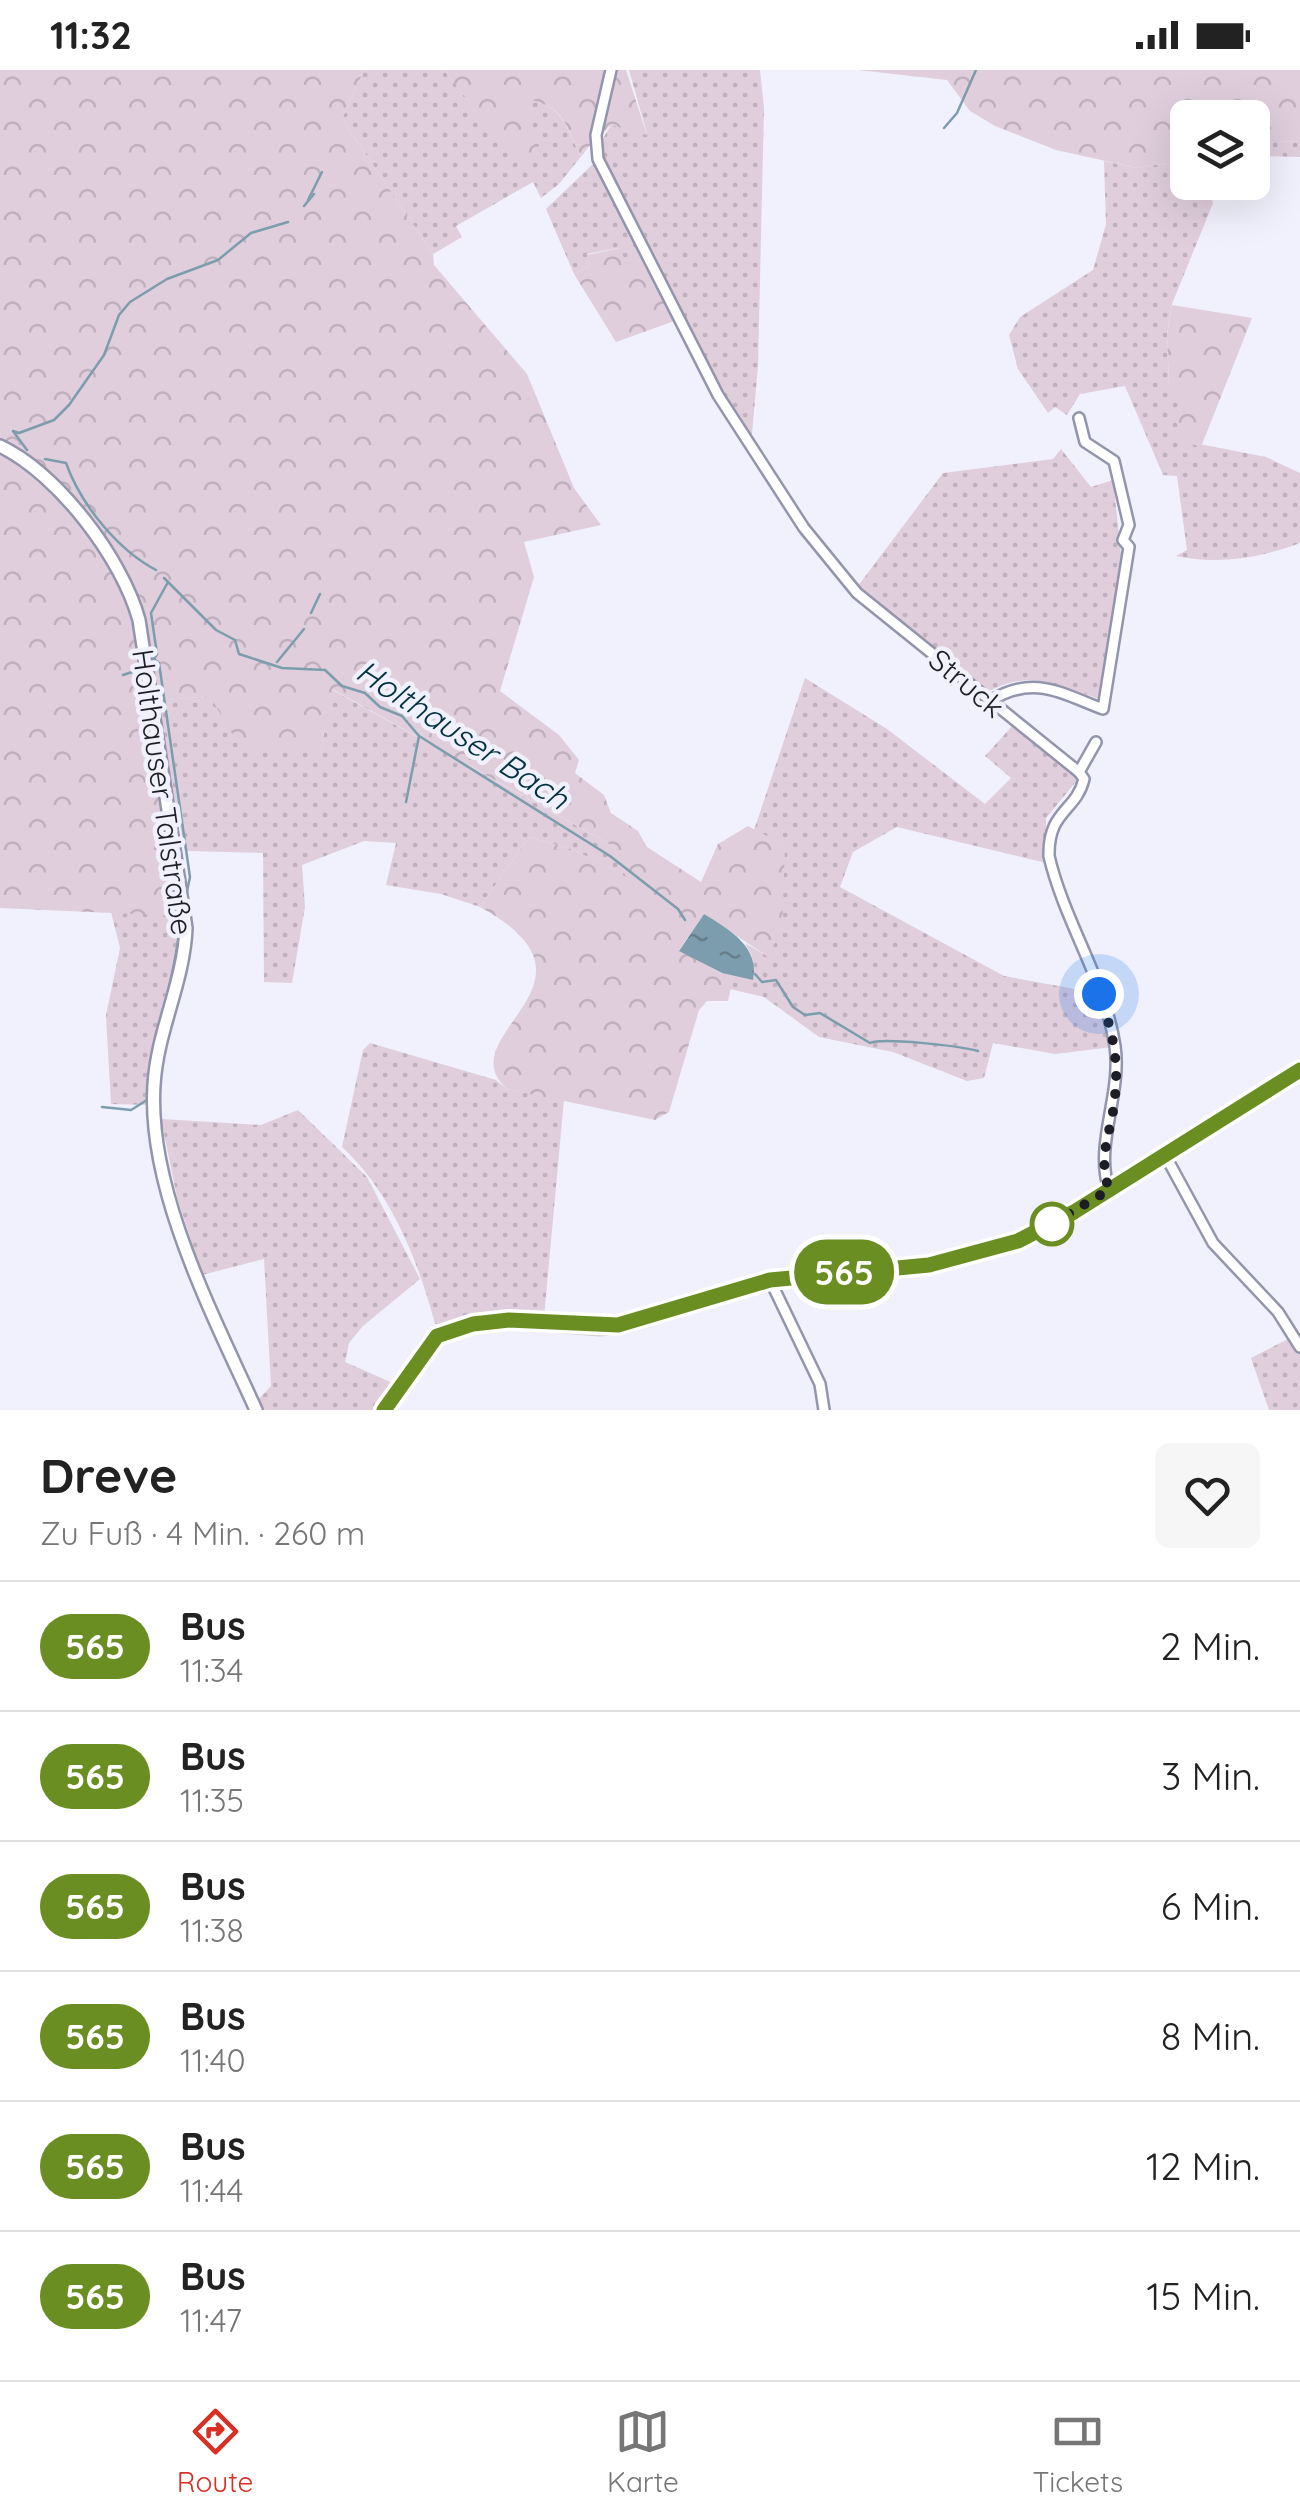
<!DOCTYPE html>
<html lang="de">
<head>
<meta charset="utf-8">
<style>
	:root { --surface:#fff; --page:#f6f6f6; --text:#222; --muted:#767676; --line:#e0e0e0; --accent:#d93025 }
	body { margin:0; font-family:Quicksand,sans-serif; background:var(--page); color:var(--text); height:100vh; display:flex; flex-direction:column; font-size:38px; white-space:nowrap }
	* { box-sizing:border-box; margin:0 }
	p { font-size:32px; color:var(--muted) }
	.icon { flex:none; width:55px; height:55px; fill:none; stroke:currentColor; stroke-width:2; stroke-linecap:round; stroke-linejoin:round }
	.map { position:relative; height:1340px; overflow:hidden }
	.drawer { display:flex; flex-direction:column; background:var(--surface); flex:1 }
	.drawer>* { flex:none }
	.badge { padding:0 20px; border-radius:32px; font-size:35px; line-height:65px }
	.controls { position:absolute; left:1170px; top:30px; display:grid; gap:20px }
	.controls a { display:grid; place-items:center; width:100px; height:100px; border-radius:15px; background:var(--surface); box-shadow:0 10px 40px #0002; font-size:50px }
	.you { position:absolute; width:50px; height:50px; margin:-25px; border:8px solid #fff; border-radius:50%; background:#1a73e8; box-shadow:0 0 0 15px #1a73e833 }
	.map>.badge { position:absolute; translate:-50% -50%; box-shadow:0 0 0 5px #fff }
	.round { display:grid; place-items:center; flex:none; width:105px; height:105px; border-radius:15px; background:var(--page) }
	.head { display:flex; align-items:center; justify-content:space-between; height:170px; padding:0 40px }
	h1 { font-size:48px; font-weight:700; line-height:75px }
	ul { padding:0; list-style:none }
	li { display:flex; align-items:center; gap:30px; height:130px; padding:0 40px; border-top:2px solid var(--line) }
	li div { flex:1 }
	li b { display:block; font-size:38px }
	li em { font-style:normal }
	li .badge { min-width:110px; font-weight:700; text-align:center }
	.status { display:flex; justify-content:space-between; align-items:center; height:70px; padding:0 50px; background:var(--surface); direction:ltr }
	.status svg { height:28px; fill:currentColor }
	.tabs { display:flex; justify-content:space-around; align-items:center; height:140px; border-top:2px solid var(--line); background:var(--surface); font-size:28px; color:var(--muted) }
	.tabs a { display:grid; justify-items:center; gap:5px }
	.tabs .active { color:var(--accent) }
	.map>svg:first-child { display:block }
	.grass { fill:url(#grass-dots) }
	.forest { fill:url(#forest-crowns) }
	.water { fill:url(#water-ripples) }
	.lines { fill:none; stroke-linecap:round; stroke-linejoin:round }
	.stream { stroke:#7c9dad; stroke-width:2.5 }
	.minor-casing { stroke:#9295ac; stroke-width:14 }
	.tertiary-casing { stroke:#9295ac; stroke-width:16 }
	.primary-casing { stroke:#d2d2d4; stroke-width:19 }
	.minor { stroke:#fff; stroke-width:9 }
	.tertiary { stroke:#fff; stroke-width:11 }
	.primary { stroke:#dec7f5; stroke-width:14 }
	.line-casing { stroke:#fff; stroke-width:22 }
	.line { stroke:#6b8e23; stroke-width:15 }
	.walk { stroke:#1c1d26; stroke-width:10; stroke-dasharray:0 18 }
	.stop-dot { fill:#fff; stroke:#6b8e23; stroke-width:5 }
	.labels { text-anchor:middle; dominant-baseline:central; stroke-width:9; stroke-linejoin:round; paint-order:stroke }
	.street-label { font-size:30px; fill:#1c1d26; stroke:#f0f1fc }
	.water-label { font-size:32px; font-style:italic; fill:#003244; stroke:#f0f1fc }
</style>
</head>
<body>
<div class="status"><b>11:32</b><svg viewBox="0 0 49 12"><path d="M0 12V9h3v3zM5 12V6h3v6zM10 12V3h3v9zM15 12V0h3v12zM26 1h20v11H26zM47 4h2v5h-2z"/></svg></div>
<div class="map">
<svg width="1300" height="1340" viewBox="0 0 1300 1340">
	<defs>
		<pattern id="grass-dots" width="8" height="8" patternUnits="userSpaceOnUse" patternTransform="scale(2.5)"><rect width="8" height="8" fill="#e0cedc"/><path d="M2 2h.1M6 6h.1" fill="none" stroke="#c0b0bd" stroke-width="1.8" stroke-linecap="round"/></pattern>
		<pattern id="forest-crowns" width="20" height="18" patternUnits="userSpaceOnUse" patternTransform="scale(2.5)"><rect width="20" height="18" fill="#e0cedc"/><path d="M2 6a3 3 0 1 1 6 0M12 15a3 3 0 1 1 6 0" fill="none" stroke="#c0b0bd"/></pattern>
		<pattern id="water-ripples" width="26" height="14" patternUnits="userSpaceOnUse" patternTransform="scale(2.5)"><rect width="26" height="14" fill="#7c9dad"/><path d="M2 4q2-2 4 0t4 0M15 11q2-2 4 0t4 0" fill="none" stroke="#657f8d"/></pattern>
	</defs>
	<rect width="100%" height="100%" fill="#f0f1fc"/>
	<!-- grass -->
	<g class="grass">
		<path d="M364,0H444L520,96L522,27C562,36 563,49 580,85L591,74L559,114L541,128L533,112L456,156L462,167L433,184L342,49Z"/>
		<path d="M629,0H760L764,38L758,296L751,375L663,216L598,77L611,55L647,64Z"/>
		<path d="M1300,71V87L1253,86V73Z"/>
		<path d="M1104,91L1137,98L1168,93L1180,116L1206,113L1213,133L1172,234L1167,265L1169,315L1183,324L1184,371L1266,387L1300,403V473C1260,488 1218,495 1176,486L1187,480L1177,406L1163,405L1125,316L1080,324L1067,345L1055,337L1048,343L1018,299L1009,265L1020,247L1093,200L1106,154Z"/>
		<path d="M594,93L609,108L623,152L644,189L627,195L618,178L587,184L590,196L574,204L546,139Z"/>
		<path d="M1061,379L1091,417L1113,410L1123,502L1099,629C1056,614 1030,599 988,622L858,516L943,403L1053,389Z"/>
		<path d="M805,608L887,659L985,734L1011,708L985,686L1014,654L1079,708L1046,748V793L897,757L853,782L840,817L1004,906L1097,923L1112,977L1055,984L993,973L984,1008L967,1011L893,982L819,967L764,927L730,919L734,904L747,909C756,892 754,889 745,873L767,886L785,776L754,760Z"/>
		<path d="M331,619L613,776L627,808L574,780L529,767L480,837L441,824L386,815L396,773L364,771L302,795L305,837L292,913L264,912L263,783L185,781L155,631L210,626L321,680Z"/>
		<path d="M111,842L180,846C180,911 149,970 149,1035L111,1034L106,945L120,878Z"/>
		<path d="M370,973L496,1010L507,1019L564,1030L544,1247L435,1254C418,1190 391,1122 342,1077L363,980Z"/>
		<path d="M298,1040L367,1107L420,1209L363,1256L349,1273L345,1292L395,1314L377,1340H263L258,1330L271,1316L264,1189L202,1205L177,1127L161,1049L261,1055Z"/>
		<path d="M1292,1267L1300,1281V1340H1269L1251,1288Z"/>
	</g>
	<!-- forest -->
	<g class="forest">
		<path d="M0,0H364L342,49L433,184L434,195L527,304L574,418L601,455L524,472L534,507L500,621L559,665L579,690L575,703L604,725L611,743L638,761L647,777L701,812L718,774L748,756L785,776L782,861L767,886L704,844L679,880L721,903L734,904L728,931H707L699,940L669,1042L655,1050L507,1019C446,965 620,913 480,837L529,767L574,780L626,807L613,776L332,619L321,680L241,679L210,626L145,632L180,846L0,838Z"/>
		<path d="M444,0H626L647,65L611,55L580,85C564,50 563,36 523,28L540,79L520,97Z"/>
		<path d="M858,0H1300V71L1253,73L1252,48H1188L1184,86L1188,112L1193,113L1180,116L1168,93L1137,98L1056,80L995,56L970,41L947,10Z"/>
		<path d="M619,178L627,194L644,189L677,250L616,272L574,204L590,196L587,185Z"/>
		<path d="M1172,235L1252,248L1201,377L1183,371L1176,352L1183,324L1169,316L1167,265Z"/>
	</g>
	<!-- water -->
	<path class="water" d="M704,844C730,860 760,877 753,910L722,903L679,881Z"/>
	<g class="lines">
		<!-- stream -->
		<g class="stream">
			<path d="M944,58L957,43L976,0"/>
			<path d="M308,130L322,102"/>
			<path d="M304,136L314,124"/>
			<path d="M27,380L13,361L19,363L54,350L69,335L104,285L119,245L130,232L167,209L218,190L251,163L288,152"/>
			<path d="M45,389L66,393C81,435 118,480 156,500"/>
			<path d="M164,508L216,560L235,570L239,584L282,598L325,600L342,616L365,623L380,637L402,646L419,666L610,786L678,839L685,850"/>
			<path d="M168,512L151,543L157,584L154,589L159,593L190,807L186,826"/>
			<path d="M311,543L320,524"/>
			<path d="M277,592L304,559"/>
			<path d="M123,605L141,599"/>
			<path d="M406,732L419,666"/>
			<path d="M755,904L762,912L776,910L793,937L805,945L820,943L870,973C881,967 960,976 978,981"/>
			<path d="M102,1037L131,1040L147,1030C151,969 175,913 180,853"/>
		</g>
		<!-- minor casing -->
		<g class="minor-casing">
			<g id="minor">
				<path d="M611,0L596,65L598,89L718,325L804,458L857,523L1079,702"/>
				<path d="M990,631C1034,604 1060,623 1103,639L1129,477L1123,470L1129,455L1114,391L1085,372L1079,348"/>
				<path d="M1079,702L1084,709C1076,742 1048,740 1049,786C1064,851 1105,910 1115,976C1122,1025 1094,1074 1109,1120"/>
				<path d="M1079,702L1096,672"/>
				<path d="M1165,1085L1213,1173L1278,1242L1300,1277"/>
				<path d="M770,1210L820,1314L824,1340"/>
			</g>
		</g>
		<!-- tertiary casing -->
		<g class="tertiary-casing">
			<path id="tertiary" d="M0,376C58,404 122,488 139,550L186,858C184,912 157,961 154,1015C147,1120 214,1247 256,1340"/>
		</g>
		<!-- primary casing -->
		<g class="primary-casing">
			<path id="primary" d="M384,1340L430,1273L447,1261L473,1253L509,1250L600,1257L631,1253L770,1210L929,1195L1018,1171L1075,1142L1300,1000"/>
		</g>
		<!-- minor -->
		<use href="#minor" class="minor"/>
		<!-- tertiary -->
		<use href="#tertiary" class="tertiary"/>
		<!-- primary -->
		<use href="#primary" class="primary"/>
	</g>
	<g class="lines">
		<!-- line casing -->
		<g class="line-casing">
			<path id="line" d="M384,1340L437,1266L473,1254L509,1250L618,1255L770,1210L929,1195L1018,1171L1074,1142L1300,1000"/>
		</g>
		<!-- line -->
		<use href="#line" class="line"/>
		<!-- walk -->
		<path class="walk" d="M1052,1154L1045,1158L1109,1120C1097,1084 1112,1063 1115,1026C1119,990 1112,958 1099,924"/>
	</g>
	<!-- markers -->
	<circle class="stop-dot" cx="1052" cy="1154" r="20"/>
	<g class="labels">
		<!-- street labels -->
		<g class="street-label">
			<text transform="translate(967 613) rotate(40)">Struck</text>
			<text transform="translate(163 722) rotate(82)">Holthauser Talstraße</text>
		</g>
		<!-- water labels -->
		<g class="water-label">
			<text transform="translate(463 664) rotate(33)">Holthauser Bach</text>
		</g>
	</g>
</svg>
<div class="controls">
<a><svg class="icon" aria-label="layers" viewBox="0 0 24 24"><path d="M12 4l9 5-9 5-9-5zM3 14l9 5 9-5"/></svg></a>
</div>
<div class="you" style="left:1099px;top:924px"></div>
<b class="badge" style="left:844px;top:1202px;background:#6b8e23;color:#fff">565</b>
</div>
<section class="drawer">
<div class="head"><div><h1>Dreve</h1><p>Zu Fuß · 4 Min. · 260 m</p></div><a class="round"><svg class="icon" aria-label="heart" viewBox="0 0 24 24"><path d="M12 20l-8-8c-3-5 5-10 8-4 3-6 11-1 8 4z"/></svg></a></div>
<ul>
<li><span class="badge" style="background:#6b8e23;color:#fff">565</span><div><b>Bus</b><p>11:34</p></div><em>2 Min.</em></li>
<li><span class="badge" style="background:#6b8e23;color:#fff">565</span><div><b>Bus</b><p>11:35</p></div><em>3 Min.</em></li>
<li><span class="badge" style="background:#6b8e23;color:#fff">565</span><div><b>Bus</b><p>11:38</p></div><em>6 Min.</em></li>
<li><span class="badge" style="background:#6b8e23;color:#fff">565</span><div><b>Bus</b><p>11:40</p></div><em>8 Min.</em></li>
<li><span class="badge" style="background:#6b8e23;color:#fff">565</span><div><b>Bus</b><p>11:44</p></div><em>12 Min.</em></li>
<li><span class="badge" style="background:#6b8e23;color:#fff">565</span><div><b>Bus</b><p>11:47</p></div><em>15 Min.</em></li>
</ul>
</section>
<nav class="tabs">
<a class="active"><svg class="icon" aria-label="directions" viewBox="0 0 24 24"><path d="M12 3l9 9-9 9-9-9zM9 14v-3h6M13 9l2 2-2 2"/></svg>Route</a>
<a><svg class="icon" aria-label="map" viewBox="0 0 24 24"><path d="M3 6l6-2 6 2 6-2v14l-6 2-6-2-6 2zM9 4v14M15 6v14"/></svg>Karte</a>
<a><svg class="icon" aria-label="tickets" viewBox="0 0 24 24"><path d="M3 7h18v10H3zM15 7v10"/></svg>Tickets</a>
</nav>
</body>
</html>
